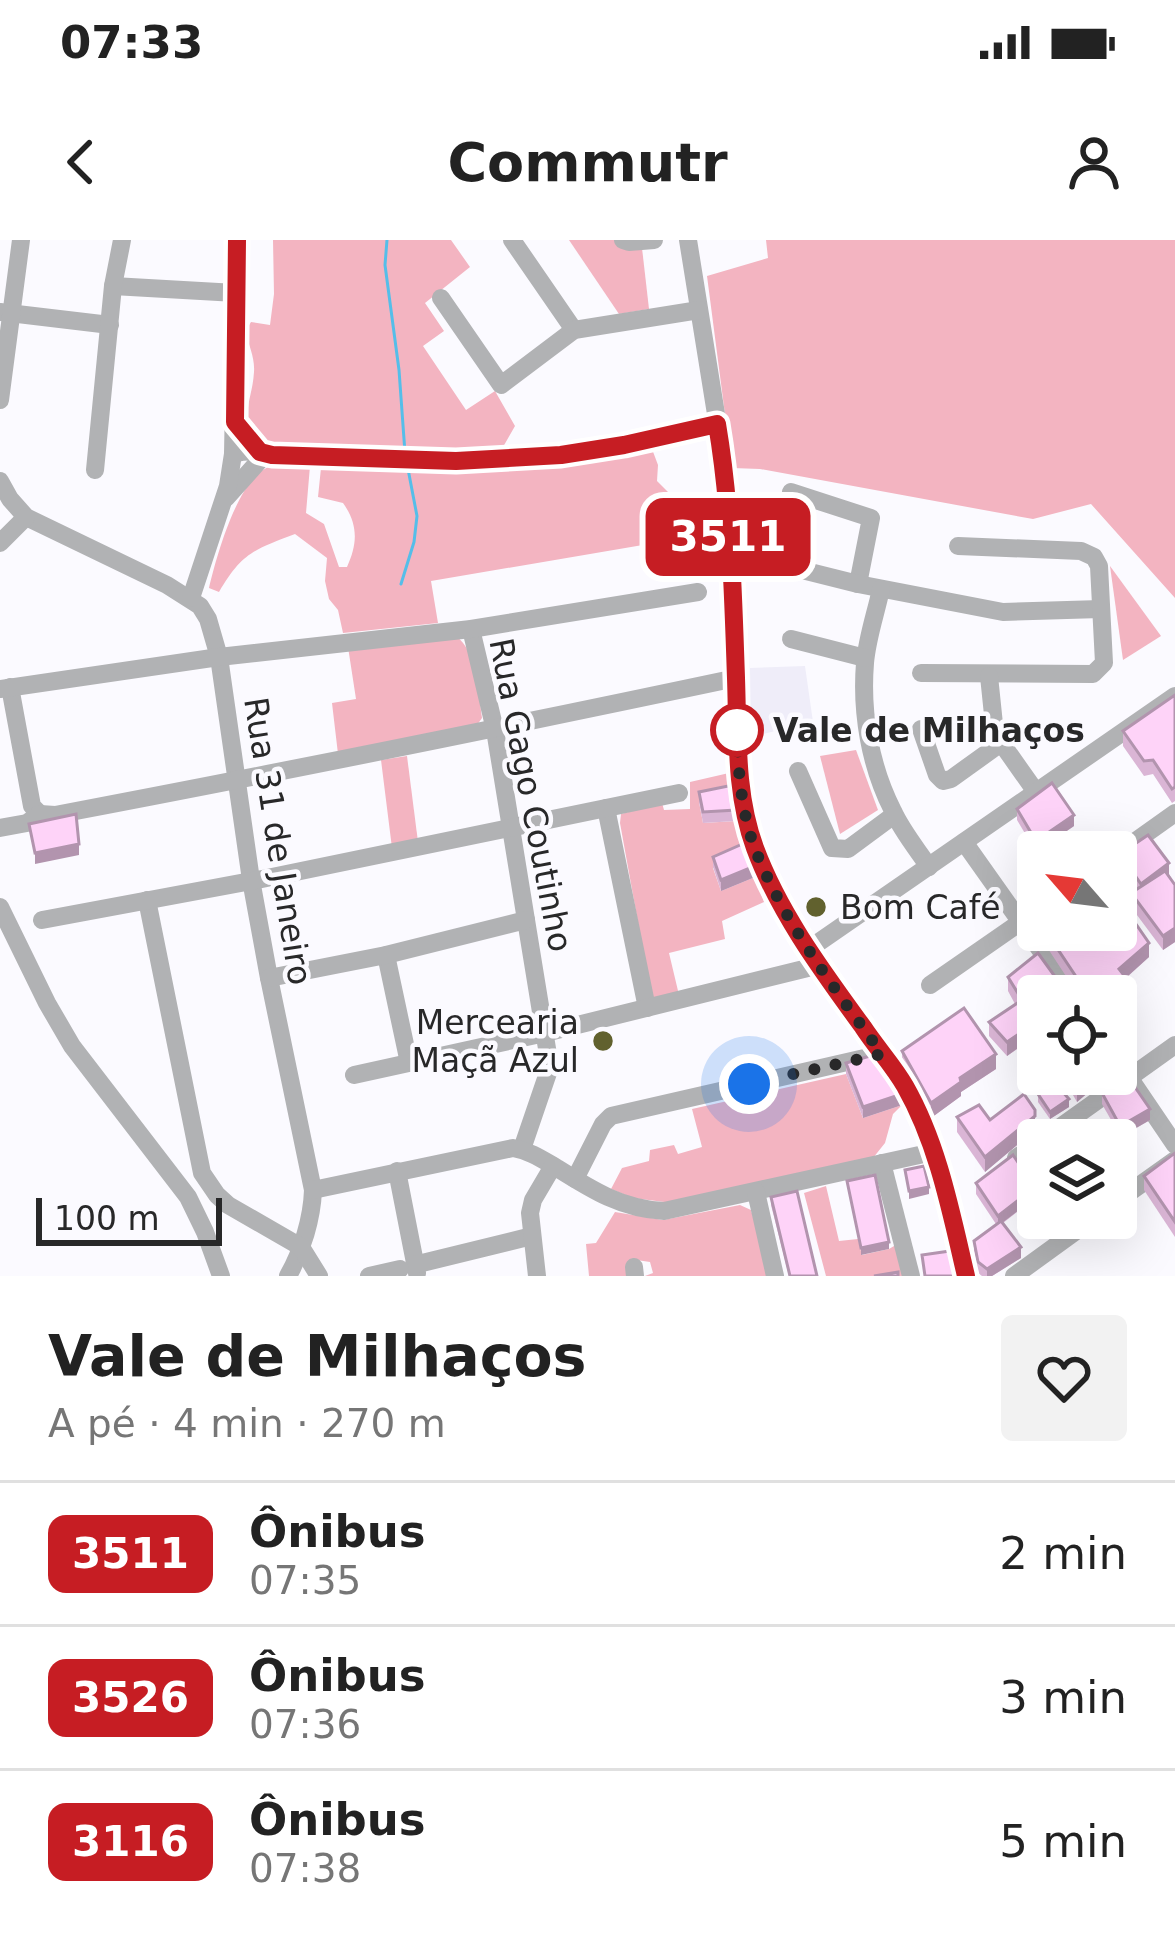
<!DOCTYPE html>
<html lang="pt">
<head>
<meta charset="utf-8">
<style>
	:root { --surface:#fff; --page:#f2f2f2; --text:#222; --muted:#767676; --line:#e0e0e0 }
	body { margin:0; font-family:"DejaVu Sans",sans-serif; background:var(--page); color:var(--text); height:100vh; display:flex; flex-direction:column; font-size:45px; white-space:nowrap }
	* { box-sizing:border-box; margin:0 }
	p { font-size:39px; color:var(--muted) }
	.icon { flex:none; width:66px; height:66px; fill:none; stroke:currentColor; stroke-width:2; stroke-linecap:round; stroke-linejoin:round }
	.map { position:relative; height:1036px; overflow:hidden }
	.panel { display:flex; flex-direction:column; background:var(--surface); flex:1 }
	.panel>* { flex:none }
	.badge { padding:0 24px; border-radius:18px; font-size:42px; line-height:78px }
	.needle { width:78px; rotate:298deg }
	.buttons { position:absolute; left:1017px; top:591px; display:grid; gap:24px }
	.buttons a { display:grid; place-items:center; width:120px; height:120px; border-radius:12px; background:var(--surface); box-shadow:0 12px 48px #0002; font-size:60px }
	.scale { position:absolute; left:36px; bottom:30px; width:186px; box-sizing:border-box; padding-left:12px; border:6px solid #282829; border-top:0; font-size:33px; line-height:42px; white-space:nowrap; color:#282829; -webkit-text-stroke:9px #fbfaff; paint-order:stroke }
	.you { position:absolute; width:60px; height:60px; margin:-30px; border:9px solid #fff; border-radius:50%; background:#1a73e8; box-shadow:0 0 0 18px #1a73e833 }
	.map>.badge { position:absolute; translate:-50% -50%; box-shadow:0 0 0 6px #fff }
	.round { display:grid; place-items:center; flex:none; width:126px; height:126px; border-radius:12px; background:var(--page) }
	.head { display:flex; align-items:center; justify-content:space-between; height:204px; padding:0 48px }
	h1 { font-size:57px; font-weight:700; line-height:90px }
	ul { padding:0; list-style:none }
	li { display:flex; align-items:center; gap:36px; height:144px; padding:0 48px; border-top:3px solid var(--line) }
	li div { flex:1 }
	li b { display:block; font-size:45px }
	li em { font-style:normal }
	li .badge { min-width:132px; font-weight:700; text-align:center }
	.status { display:flex; justify-content:space-between; align-items:center; height:84px; padding:0 60px; background:var(--surface); direction:ltr }
	.status svg { height:33px; fill:currentColor }
	header { display:flex; justify-content:space-between; align-items:center; height:156px; padding:0 48px; background:var(--surface); font-size:54px; font-weight:700 }
	.map>svg:first-child { display:block }
	.built { fill:#efedf9 }
	.green { fill:#f3b4c1 }
	.lines { fill:none; stroke-linecap:round; stroke-linejoin:round }
	.stream { stroke:#55bee9; stroke-width:3 }
	.minor { stroke:#b1b2b4; stroke-width:18 }
	.wall { fill:#dab5d5 }
	.shaded-wall { fill:#b294ae }
	.building { fill:#fed3f8; stroke:#b294ae; stroke-width:3 }
	.line-casing { stroke:#fff; stroke-width:27 }
	.line { stroke:#c61d23; stroke-width:18 }
	.walk { stroke:#282829; stroke-width:12; stroke-dasharray:0 21.6 }
	.stop-dot { fill:#fff; stroke:#c61d23; stroke-width:6 }
	.poi-dot { fill:#61612e; stroke:#fbfaff; stroke-width:4.5 }
	.labels { text-anchor:middle; dominant-baseline:central; stroke-width:9; stroke-linejoin:round; paint-order:stroke }
	.stop-label { font-size:33px; font-weight:bold; fill:#282829; stroke:#fbfaff; text-anchor:start }
	.street-label { font-size:33px; fill:#282829; stroke:#fbfaff }
	.poi-label { font-size:33px; fill:#282829; stroke:#fbfaff; text-anchor:start }
</style>
</head>
<body>
<div class="status"><b>07:33</b><svg viewBox="0 0 49 12"><path d="M0 12V9h3v3zM5 12V6h3v6zM10 12V3h3v9zM15 12V0h3v12zM26 1h20v11H26zM47 4h2v5h-2z"/></svg></div>
<header><svg class="icon" aria-label="back" viewBox="0 0 24 24"><path d="M15 5l-7 7 7 7"/></svg>Commutr<svg class="icon" aria-label="person" viewBox="0 0 24 24"><circle cx="12" cy="8" r="4"/><path d="M4 21q1-7 8-7t8 7"/></svg></header>
<div class="map">
<svg width="1175" height="1036" viewBox="0 0 1175 1036">
	<rect width="100%" height="100%" fill="#fbfaff"/>
	<!-- built -->
	<path class="built" d="M805,426L813,482L751,497L750,428Z"/>
	<!-- green -->
	<g class="green">
		<path d="M273,0H451L470,27L425,63L444,91L423,106L466,170L495,151L515,186L503,207L457,214L260,202C238,173 252,164 254,132C255,118 249,105 245,92L251,82L270,85L274,54Z"/>
		<path d="M569,0H614L642,8L649,69L619,74Z"/>
		<path d="M766,0H1175V358L1091,264L1033,279L760,229L732,228L707,36L768,18Z"/>
		<path d="M652,209L658,225L657,241L677,261L716,271L719,292L431,341L438,383L343,393L338,370L329,359L325,341L327,318L295,294C253,310 242,313 219,352L209,348C216,318 239,233 272,226C283,223 298,226 310,226L306,273L324,284L339,327H347C358,303 358,284 343,263L318,257L321,228L412,227L459,230Z"/>
		<path d="M1110,326L1161,396L1123,420Z"/>
		<path d="M455,395C479,414 478,449 482,478L477,485L338,514L332,463L356,459L348,407Z"/>
		<path d="M856,510L878,570L840,594L820,516Z"/>
		<path d="M407,516L418,602L392,608L381,520Z"/>
		<path d="M729,533L733,556L699,562L703,583L736,581L747,613L713,628L721,651L755,637L764,662L722,681L725,699L669,713L679,755L652,760L620,583L621,574L662,563L664,570L690,569V542Z"/>
		<path d="M846,834L863,878L902,865L893,874L885,903L873,918L672,963L633,958L611,949L622,928L649,921L650,910L674,905L678,914L702,907L692,869Z"/>
		<path d="M826,946L839,1001L858,999L862,1015L889,1009L899,1003L904,1036H826L804,953Z"/>
		<path d="M740,965L751,970L770,1036H645L653,1033L650,1022L630,1019L631,1036H589L586,1004L596,1003L615,972L663,980Z"/>
	</g>
	<g class="lines">
		<!-- stream -->
		<g class="stream">
			<path d="M387,0L385,25L399,130L405,213"/>
			<path d="M401,344L414,302L417,276L408,229"/>
		</g>
		<!-- minor -->
		<g class="minor">
			<path d="M512,0L574,90"/>
			<path d="M623,0L629,2L654,0"/>
			<path d="M688,0L721,205L732,350L738,529L755,608L782,665L809,709L904,844L919,874L948,957L966,1036"/>
			<path d="M113,46L236,53"/>
			<path d="M441,58L501,145L574,90L699,70"/>
			<path d="M0,72L110,85"/>
			<path d="M0,160L21,0"/>
			<path d="M233,214C256,207 282,216 306,217C355,220 404,221 453,221C543,221 630,205 717,184"/>
			<path d="M95,230L113,46L122,0"/>
			<path d="M0,241L10,259L26,277L167,345L200,366L208,379L219,417L251,640L269,738L313,950C312,979 302,1011 288,1036"/>
			<path d="M791,252L871,278L858,344"/>
			<path d="M226,258L259,221"/>
			<path d="M0,303L26,277"/>
			<path d="M730,312L858,344L1003,372L1101,369"/>
			<path d="M881,349C876,373 867,398 865,423C861,473 870,526 893,571C902,591 917,609 929,627"/>
			<path d="M191,358L228,246L233,214L237,0"/>
			<path d="M471,389L495,490L550,827L522,909"/>
			<path d="M791,399L865,418"/>
			<path d="M921,433L1093,434L1104,423L1099,326L1094,317L1081,311L958,306"/>
			<path d="M989,436L995,494L1036,552"/>
			<path d="M10,447L32,566L40,574"/>
			<path d="M0,449L219,417L471,389L698,352"/>
			<path d="M921,489L937,535L943,541L951,539L1001,503"/>
			<path d="M798,531L832,608L848,609L894,575"/>
			<path d="M606,568L647,768"/>
			<path d="M0,588L27,583L40,574L55,575C282,532 509,486 736,438"/>
			<path d="M964,602L1073,756"/>
			<path d="M1116,615L1175,573"/>
			<path d="M147,660L202,933L217,955L228,965L301,1007L319,1036"/>
			<path d="M0,667L47,763L72,806L188,957L205,992L221,1036"/>
			<path d="M42,680L262,639L679,553"/>
			<path d="M809,709L1175,456"/>
			<path d="M386,715L409,823"/>
			<path d="M269,738L386,715L526,680"/>
			<path d="M930,745L1038,670"/>
			<path d="M1116,818L1175,905"/>
			<path d="M354,835L545,793L820,725"/>
			<path d="M1042,900L1175,805"/>
			<path d="M1016,918L1038,903"/>
			<path d="M882,923L911,1036"/>
			<path d="M397,931L417,1033"/>
			<path d="M575,939L603,884L611,876L882,814"/>
			<path d="M313,950L513,908C530,911 543,920 557,928C592,950 622,969 664,971L933,912"/>
			<path d="M756,952L775,1036"/>
			<path d="M1116,962L1175,920"/>
			<path d="M414,1025L532,996"/>
			<path d="M634,1027L635,1036"/>
			<path d="M369,1036L400,1029"/>
			<path d="M537,1036L530,973L533,960L553,926"/>
			<path d="M1014,1036L1094,978"/>
		</g>
	</g>
	<!-- wall -->
	<g class="wall">
		<path d="M1175,455V561L1172,563L1153,534L1144,536L1123,506V491Z"/>
		<path d="M699,552L736,570V581L703,583L699,562Z"/>
		<path d="M1017,569L1074,586L1036,612L1017,580Z"/>
		<path d="M1120,614L1169,634L1175,645V702L1163,710L1131,667V653L1137,649L1120,625Z"/>
		<path d="M713,617L755,637L721,651L713,627Z"/>
		<path d="M1038,690H1116L1149,717L1126,738L1134,762L1116,776V756H1079L1039,695Z"/>
		<path d="M1008,737L1038,756V795L1007,816L989,796V782L1015,764L1008,751Z"/>
		<path d="M902,811L996,829L961,852V856L931,878L902,825Z"/>
		<path d="M846,823L904,857L902,865L863,878L846,834Z"/>
		<path d="M1061,834H1110L1077,862Z"/>
		<path d="M1102,853L1150,880L1124,895L1119,894L1102,864Z"/>
		<path d="M1038,854L1069,867L1050,879L1038,862Z"/>
		<path d="M957,877L990,880L1035,890L985,932L957,892Z"/>
		<path d="M1175,913V997L1144,950V936Z"/>
		<path d="M976,943L1035,958L1003,983L1021,1018L992,1036H982L978,1033L974,1011V1001L996,984L976,954Z"/>
		<path d="M771,957L817,1036H789L771,965Z"/>
	</g>
	<!-- shaded-wall -->
	<g class="shaded-wall">
		<path d="M1074,575V586L1036,612V601Z"/>
		<path d="M79,604V615L35,624V613Z"/>
		<path d="M1169,623V634L1141,655V644Z"/>
		<path d="M755,626V637L721,651V640Z"/>
		<path d="M1175,688V702L1163,710V696Z"/>
		<path d="M1149,703V717L1119,744V729Z"/>
		<path d="M1134,748V762L1116,776V761Z"/>
		<path d="M1037,780V794L1007,816V802Z"/>
		<path d="M996,814V829L961,852V856L931,878V863L960,838Z"/>
		<path d="M1093,834H1110L1077,862V848Z"/>
		<path d="M904,846L902,865L863,878V867Z"/>
		<path d="M1069,859V867L1050,879V872Z"/>
		<path d="M1150,869V880L1124,895V884Z"/>
		<path d="M1035,876V890L985,932V917Z"/>
		<path d="M1128,927V941L1116,951V936Z"/>
		<path d="M929,947V954L909,959V951Z"/>
		<path d="M1035,947V958L998,986V976Z"/>
		<path d="M889,1002V1009L861,1015V1008Z"/>
		<path d="M1021,1007V1018L992,1036H987V1029Z"/>
	</g>
	<!-- building -->
	<g class="building">
		<path d="M1175,455V547L1172,549L1153,520L1144,521L1123,491Z"/>
		<path d="M1052,543L1074,575L1036,601L1017,569Z"/>
		<path d="M733,545L736,570L703,572L699,552Z"/>
		<path d="M76,574L79,604L35,613L29,584Z"/>
		<path d="M1148,595L1169,623L1141,644L1120,614Z"/>
		<path d="M747,602L755,626L721,640L713,617Z"/>
		<path d="M1165,631L1175,645V688L1163,696L1131,653Z"/>
		<path d="M1120,661L1149,703L1119,729L1134,748L1116,761V756H1089L1045,690H1116V663Z"/>
		<path d="M1038,713L1069,756H1038V781L1007,802L989,782L1022,760L1008,737Z"/>
		<path d="M964,768L996,814L960,838L961,842L931,863L902,811Z"/>
		<path d="M880,813L904,846L902,854L863,867L846,823Z"/>
		<path d="M1069,834H1093L1077,848Z"/>
		<path d="M1126,834L1150,869L1124,884H1119L1102,853Z"/>
		<path d="M1054,842L1069,859L1050,872L1038,854Z"/>
		<path d="M1024,854L1035,870V876L985,917L957,877L979,865L990,880Z"/>
		<path d="M1116,909L1128,927L1116,936Z"/>
		<path d="M1175,913V982L1144,936Z"/>
		<path d="M1013,915L1035,947L998,976L976,943Z"/>
		<path d="M924,926L929,947L909,951L905,930Z"/>
		<path d="M875,935L889,1002L861,1008L847,941Z"/>
		<path d="M797,951L817,1036H790L771,957Z"/>
		<path d="M1001,981L1021,1007L987,1029L978,1022L974,1001Z"/>
		<path d="M950,1011L954,1036H925L922,1015Z"/>
		<path d="M898,1032V1036H874Z"/>
	</g>
	<g class="lines">
		<!-- line casing -->
		<g class="line-casing">
			<path id="line" d="M237,0L235,182L260,212L272,215L456,221L561,215L624,205L717,184C731,267 733,353 736,438C738,495 735,554 755,608C779,673 823,732 863,787C876,807 893,825 905,846C938,904 951,972 966,1036"/>
		</g>
		<!-- line -->
		<use href="#line" class="line"/>
		<!-- walk -->
		<path class="walk" d="M737,490C738,530 741,571 755,609C784,683 836,750 882,814L749,844"/>
	</g>
	<!-- markers -->
	<circle class="stop-dot" cx="737" cy="490" r="24"/>
	<g class="poi-dot">
		<circle cx="816" cy="667" r="12"/>
		<circle cx="603" cy="801" r="12"/>
	</g>
	<g class="labels">
		<!-- stop labels -->
		<g class="stop-label">
			<text x="773" y="490">Vale de Milhaços</text>
		</g>
		<!-- street labels -->
		<g class="street-label">
			<text transform="translate(531 555) rotate(79)">Rua Gago Coutinho</text>
			<text transform="translate(278 601) rotate(81)">Rua 31 de Janeiro</text>
		</g>
		<!-- poi labels -->
		<g class="poi-label">
			<text x="840" y="667">Bom Café</text>
			<text x="579" y="782" text-anchor="end">Mercearia<tspan x="579" dy="38">Maçã Azul</tspan></text>
		</g>
	</g>
</svg>
<div class="buttons">
<a><svg class="needle" viewBox="-14 -14 28 28"><path d="M0-13l5 13h-10z" fill="#e53935"/><path d="M0 13l5-13h-10z" fill="#767676"/></svg></a>
<a><svg class="icon" aria-label="locate" viewBox="0 0 24 24"><circle cx="12" cy="12" r="6"/><path d="M12 2v4M12 18v4M2 12h4M18 12h4"/></svg></a>
<a><svg class="icon" aria-label="layers" viewBox="0 0 24 24"><path d="M12 4l9 5-9 5-9-5zM3 14l9 5 9-5"/></svg></a>
</div>
<div class="scale">100 m</div>
<div class="you" style="left:749px;top:844px"></div>
<b class="badge" style="left:728px;top:297px;background:#c61d23;color:#fff">3511</b>
</div>
<section class="panel">
<div class="head"><div><h1>Vale de Milhaços</h1><p>A pé · 4 min · 270 m</p></div><a class="round"><svg class="icon" aria-label="heart" viewBox="0 0 24 24"><path d="M12 20l-8-8c-3-5 5-10 8-4 3-6 11-1 8 4z"/></svg></a></div>
<ul>
<li><span class="badge" style="background:#c61d23;color:#fff">3511</span><div><b>Ônibus</b><p>07:35</p></div><em>2 min</em></li>
<li><span class="badge" style="background:#c61d23;color:#fff">3526</span><div><b>Ônibus</b><p>07:36</p></div><em>3 min</em></li>
<li><span class="badge" style="background:#c61d23;color:#fff">3116</span><div><b>Ônibus</b><p>07:38</p></div><em>5 min</em></li>
</ul>
</section>
</body>
</html>
